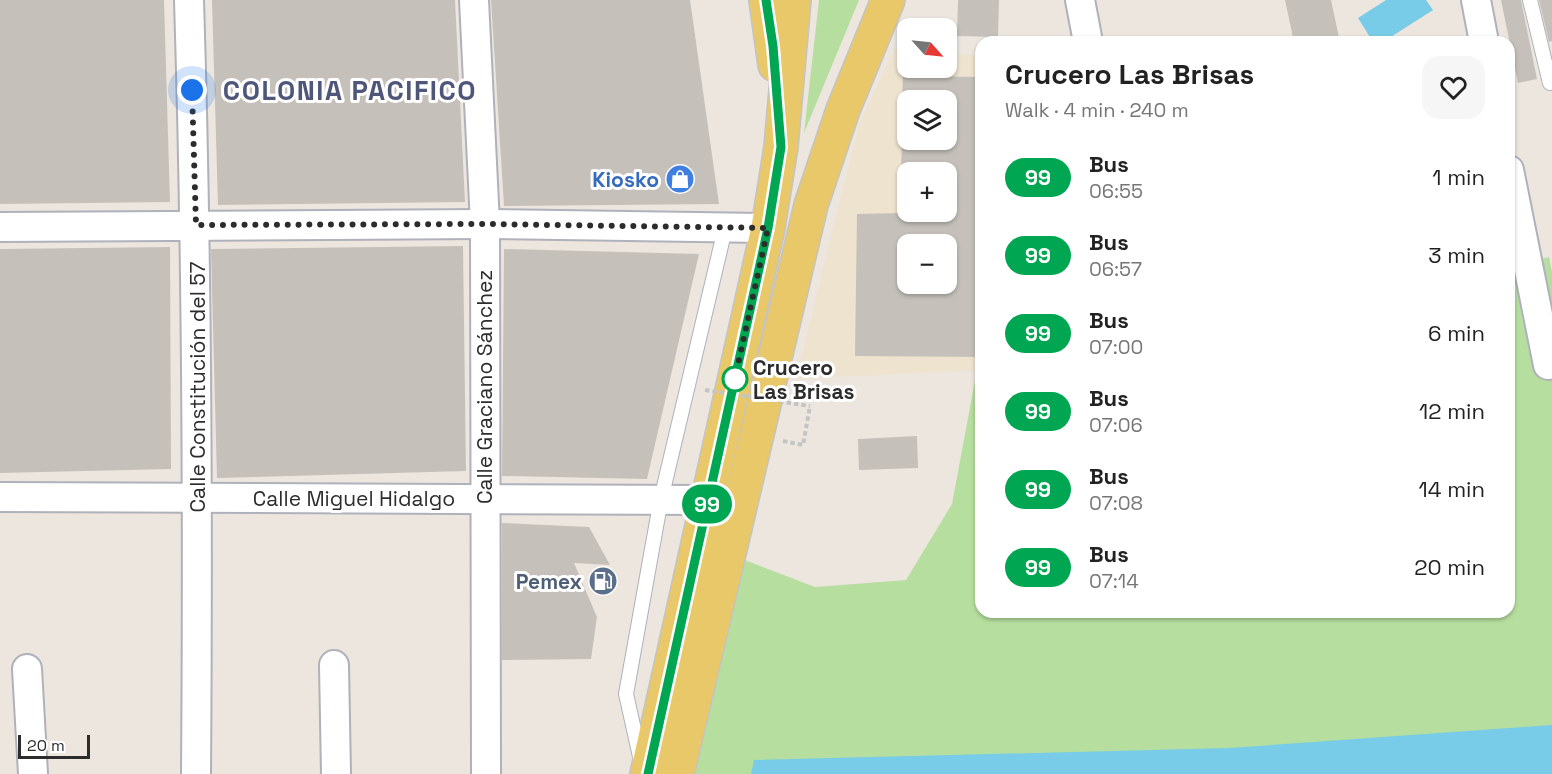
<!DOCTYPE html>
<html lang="en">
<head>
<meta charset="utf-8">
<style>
	:root { --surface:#fff; --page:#f6f6f6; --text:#222; --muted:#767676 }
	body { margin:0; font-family:"Space Grotesk",sans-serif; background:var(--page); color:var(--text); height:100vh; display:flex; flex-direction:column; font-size:22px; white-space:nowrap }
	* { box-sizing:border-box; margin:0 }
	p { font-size:20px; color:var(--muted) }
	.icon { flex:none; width:33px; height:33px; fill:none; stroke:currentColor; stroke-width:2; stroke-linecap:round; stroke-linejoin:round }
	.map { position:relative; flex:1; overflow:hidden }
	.side { position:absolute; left:975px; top:36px; width:540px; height:582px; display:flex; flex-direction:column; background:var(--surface); border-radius:18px; box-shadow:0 2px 4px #0004 }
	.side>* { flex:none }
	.badge { padding:0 12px; border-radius:20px; font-size:21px; line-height:39px }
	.needle { width:39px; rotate:117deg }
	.tools { position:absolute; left:897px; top:18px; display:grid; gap:12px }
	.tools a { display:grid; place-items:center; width:60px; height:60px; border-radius:12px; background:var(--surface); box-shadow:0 2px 4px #0004; font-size:30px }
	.scale { position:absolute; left:18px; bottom:15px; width:72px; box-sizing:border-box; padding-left:6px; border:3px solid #2c2c2c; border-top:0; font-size:16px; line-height:21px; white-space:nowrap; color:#2c2c2c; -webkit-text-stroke:4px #fff; paint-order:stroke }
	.you { position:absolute; width:30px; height:30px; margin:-15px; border:4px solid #fff; border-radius:50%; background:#1a73e8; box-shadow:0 0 0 9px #1a73e833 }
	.map>.badge { position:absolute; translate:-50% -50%; box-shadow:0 0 0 3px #fff }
	.round { display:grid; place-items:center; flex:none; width:63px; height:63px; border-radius:18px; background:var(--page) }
	.head { display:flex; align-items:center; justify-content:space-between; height:102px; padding:0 30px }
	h1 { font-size:28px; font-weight:800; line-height:45px }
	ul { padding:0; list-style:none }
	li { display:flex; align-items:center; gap:18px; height:78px; padding:0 30px }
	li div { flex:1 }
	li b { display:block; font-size:22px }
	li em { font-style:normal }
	li .badge { min-width:66px; font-weight:700; text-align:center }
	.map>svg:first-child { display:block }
	.education { fill:#ede3cf; fill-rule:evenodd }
	.green { fill:#b6df9f }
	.water { fill:#79cce7 }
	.building { fill:#c5c1ba; fill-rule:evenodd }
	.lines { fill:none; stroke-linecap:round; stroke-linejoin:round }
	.service-casing { stroke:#afb1bb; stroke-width:16 }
	.minor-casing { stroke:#afb1bb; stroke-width:32 }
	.primary-casing { stroke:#c4c4c4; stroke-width:36 }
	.path { stroke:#c4c4c4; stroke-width:4; stroke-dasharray:4.5 3; stroke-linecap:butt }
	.service { stroke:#fff; stroke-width:14 }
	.minor { stroke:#fff; stroke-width:28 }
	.primary { stroke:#e8c868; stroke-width:33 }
	.path-bridge { stroke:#c4c4c4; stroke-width:4; stroke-dasharray:4.5 3; stroke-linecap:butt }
	.line-casing { stroke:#fff; stroke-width:14 }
	.line { stroke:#00a651; stroke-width:9 }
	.walk { stroke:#2c2c2c; stroke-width:6; stroke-dasharray:0 10.8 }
	.stop-dot { fill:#fff; stroke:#00a651; stroke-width:3 }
	.labels { text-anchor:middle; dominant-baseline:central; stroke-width:6; stroke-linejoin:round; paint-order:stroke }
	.shop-label { font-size:21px; font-weight:bold; fill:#366cbe; stroke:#fff; text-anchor:end }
	.stop-label { font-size:21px; font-weight:bold; fill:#2c2c2c; stroke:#fff; text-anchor:start }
	.street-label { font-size:21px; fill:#2c2c2c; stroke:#fff }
	.service-label { font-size:21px; font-weight:bold; fill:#4e5e75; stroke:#fff; text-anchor:end }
	.district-label { font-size:27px; font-weight:bold; letter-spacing:1.5px; fill:#4e577a; stroke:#fff }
</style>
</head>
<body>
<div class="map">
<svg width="1552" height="774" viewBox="0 0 1552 774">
	<rect width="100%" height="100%" fill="#ece6df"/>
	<!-- education -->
	<path class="education" d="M895,49L907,50L908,68H946L947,53L981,56V370L796,379L859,124ZM908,100H946V140H908ZM908,172H946V212H908ZM908,244H946V284H908Z"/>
	<!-- green -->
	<g class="green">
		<path d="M819,0H859L804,133Z"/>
		<path d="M1549,257L1552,272V774H691L742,559L815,587L906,580L952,504L977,370H981V612H1509V268Z"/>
	</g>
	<!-- water -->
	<g class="water">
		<path d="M1386,0H1426L1433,10L1383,42H1373L1358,18Z"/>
		<path d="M1552,725V774H751L754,760L1229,748Z"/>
	</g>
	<!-- building -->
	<g class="building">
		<path d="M0,0H164L170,202L0,204Z"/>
		<path d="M212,0H455L465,202L218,205Z"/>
		<path d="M491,0H690L719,204L504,206Z"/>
		<path d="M958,0H999L998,37L957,36Z"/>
		<path d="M1285,0H1331L1340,42H1294Z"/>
		<path d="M1501,0H1521L1537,79L1518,83Z"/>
		<path d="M1539,0H1552V41L1549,42Z"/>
		<path d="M903,76L981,77V357L855,356L857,214L946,212V172H901L902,140H946V100H902ZM908,244H946V284H908Z"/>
		<path d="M463,246L466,471L217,478L211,249Z"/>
		<path d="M170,247L171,469L0,473V249Z"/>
		<path d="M504,249L699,254L647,479L502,476Z"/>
		<path d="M917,436L918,468L859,470L858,439Z"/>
		<path d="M502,523L589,527L610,565L574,563L597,617L591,659L502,660Z"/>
	</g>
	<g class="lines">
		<!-- service casing -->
		<g class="service-casing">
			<g id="service">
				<path d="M1530,0L1550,83L1552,82"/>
				<path d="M641,761L626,694L661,499L725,229"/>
			</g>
		</g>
		<!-- minor casing -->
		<g class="minor-casing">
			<g id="minor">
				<path d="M189,0C197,258 198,516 196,774"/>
				<path d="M474,0L485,224L486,774"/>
				<path d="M1080,0L1088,42"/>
				<path d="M1476,0L1484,42"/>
				<path d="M1509,170L1548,365"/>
				<path d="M0,227L485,224L768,228"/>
				<path d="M0,497L708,500"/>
				<path d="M334,665L336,774"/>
				<path d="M27,669L33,774"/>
			</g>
		</g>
		<!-- primary casing -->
		<g class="primary-casing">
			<g id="primary">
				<path d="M766,0L775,65"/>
				<path d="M647,774L768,228L781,147L794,0"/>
				<path d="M677,774L811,205L843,110L888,0"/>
			</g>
		</g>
		<!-- path -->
		<path class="path" d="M783,441L803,445L810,406"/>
		<!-- service -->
		<use href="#service" class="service"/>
		<!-- minor -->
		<use href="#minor" class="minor"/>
		<!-- primary -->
		<use href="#primary" class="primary"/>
		<!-- path-bridge -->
		<path class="path-bridge" d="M705,390L810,406"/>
	</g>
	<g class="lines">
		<!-- line casing -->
		<g class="line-casing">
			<path id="line" d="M648,774L768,228L781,147L773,46L766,0"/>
		</g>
		<!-- line -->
		<use href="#line" class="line"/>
		<!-- walk -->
		<path class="walk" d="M192,90L196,225L485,224L768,228L733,387L735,379"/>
	</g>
	<!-- icons -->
	<defs>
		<g id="shop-disc" transform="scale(1.5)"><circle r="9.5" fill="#3f7fe0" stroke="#fff"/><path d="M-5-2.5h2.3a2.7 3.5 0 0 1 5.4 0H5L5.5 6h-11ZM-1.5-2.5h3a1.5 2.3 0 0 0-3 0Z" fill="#fff"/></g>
		<g id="fuel-disc" transform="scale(1.5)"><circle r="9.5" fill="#5c6f8a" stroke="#fff"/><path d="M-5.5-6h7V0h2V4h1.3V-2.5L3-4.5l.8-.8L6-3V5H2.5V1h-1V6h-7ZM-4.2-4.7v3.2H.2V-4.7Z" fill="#fff"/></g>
	</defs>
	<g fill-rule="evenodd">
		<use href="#shop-disc" x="680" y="179"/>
		<use href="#fuel-disc" x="603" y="581"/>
	</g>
	<!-- markers -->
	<circle class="stop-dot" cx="735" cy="379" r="12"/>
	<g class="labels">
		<!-- shop labels -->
		<g class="shop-label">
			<text x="659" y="179">Kiosko</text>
		</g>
		<!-- stop labels -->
		<g class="stop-label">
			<text x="753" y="367">Crucero<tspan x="753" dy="24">Las Brisas</tspan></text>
		</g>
		<!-- street labels -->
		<g class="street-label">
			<text transform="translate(197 387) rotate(-90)">Calle Constitución del 57</text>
			<text transform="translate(484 387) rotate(-90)">Calle Graciano Sánchez</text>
			<text x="354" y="498">Calle Miguel Hidalgo</text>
		</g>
		<!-- service labels -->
		<g class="service-label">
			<text x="582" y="581">Pemex</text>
		</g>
		<!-- district labels -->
		<g class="district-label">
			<text x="350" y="90">COLONIA PACIFICO</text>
		</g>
	</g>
</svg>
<div class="tools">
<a><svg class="needle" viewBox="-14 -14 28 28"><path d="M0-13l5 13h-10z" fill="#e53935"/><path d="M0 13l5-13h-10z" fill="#767676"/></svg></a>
<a><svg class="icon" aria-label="layers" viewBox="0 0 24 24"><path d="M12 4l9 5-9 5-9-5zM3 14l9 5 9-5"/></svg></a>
<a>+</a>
<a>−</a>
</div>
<div class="scale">20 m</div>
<div class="you" style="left:192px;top:90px"></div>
<b class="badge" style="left:707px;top:504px;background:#00a651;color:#fff">99</b>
<section class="side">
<div class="head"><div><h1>Crucero Las Brisas</h1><p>Walk · 4 min · 240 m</p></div><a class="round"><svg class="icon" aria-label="heart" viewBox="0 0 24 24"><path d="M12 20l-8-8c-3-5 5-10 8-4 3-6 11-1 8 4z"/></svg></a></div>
<ul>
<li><span class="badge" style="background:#00a651;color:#fff">99</span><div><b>Bus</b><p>06:55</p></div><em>1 min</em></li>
<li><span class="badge" style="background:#00a651;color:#fff">99</span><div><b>Bus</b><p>06:57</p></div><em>3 min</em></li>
<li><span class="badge" style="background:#00a651;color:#fff">99</span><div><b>Bus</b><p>07:00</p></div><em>6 min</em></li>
<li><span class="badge" style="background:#00a651;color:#fff">99</span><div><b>Bus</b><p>07:06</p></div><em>12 min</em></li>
<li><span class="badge" style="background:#00a651;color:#fff">99</span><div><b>Bus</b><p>07:08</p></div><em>14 min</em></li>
<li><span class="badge" style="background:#00a651;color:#fff">99</span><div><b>Bus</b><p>07:14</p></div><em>20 min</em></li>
</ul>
</section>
</div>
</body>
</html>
